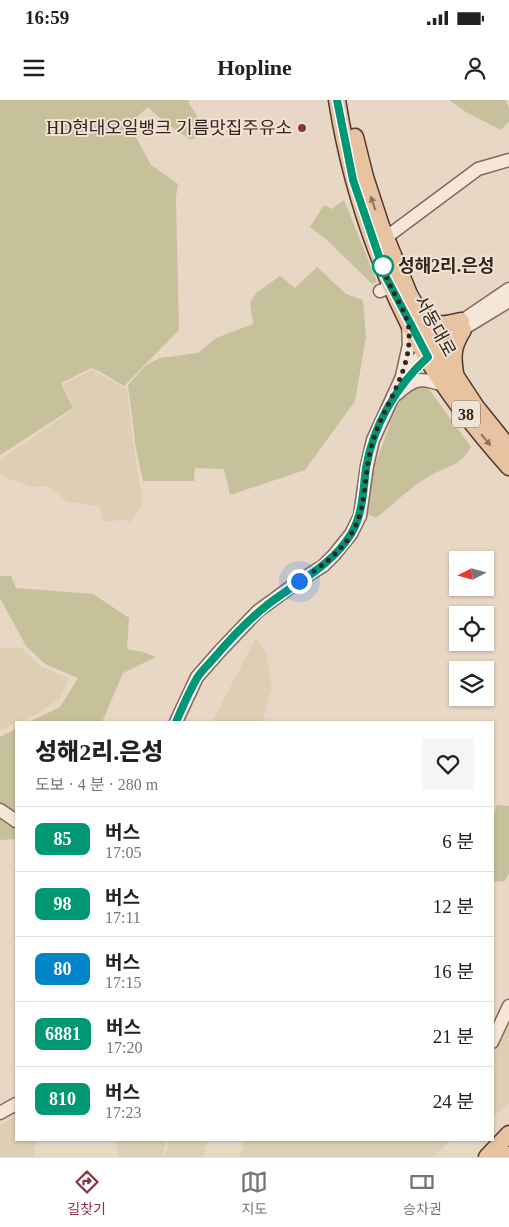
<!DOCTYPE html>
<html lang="ko">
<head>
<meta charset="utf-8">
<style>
	:root { --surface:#fff; --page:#f6f6f6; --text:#222; --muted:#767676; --line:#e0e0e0; --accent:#8a3447 }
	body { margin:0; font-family:"Times New Roman","Noto Sans KR",serif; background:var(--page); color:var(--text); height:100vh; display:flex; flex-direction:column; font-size:19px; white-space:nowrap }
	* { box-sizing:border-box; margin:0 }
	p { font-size:16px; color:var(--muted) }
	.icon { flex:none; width:28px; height:28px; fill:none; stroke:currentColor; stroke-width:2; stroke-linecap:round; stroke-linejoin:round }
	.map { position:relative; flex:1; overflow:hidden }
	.sheet { position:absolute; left:15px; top:621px; width:479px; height:420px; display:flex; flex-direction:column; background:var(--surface); border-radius:0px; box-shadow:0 1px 4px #0004 }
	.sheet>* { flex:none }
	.badge { padding:0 10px; border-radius:8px; font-size:18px; line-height:32px }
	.needle { width:32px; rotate:264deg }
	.tools { position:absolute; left:449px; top:451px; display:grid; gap:10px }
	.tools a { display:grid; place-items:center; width:45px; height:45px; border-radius:0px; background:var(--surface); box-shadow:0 1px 4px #0004; font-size:25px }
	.you { position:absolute; width:25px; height:25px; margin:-12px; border:4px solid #fff; border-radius:50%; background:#1a73e8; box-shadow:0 0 0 8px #1a73e833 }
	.map>.badge { position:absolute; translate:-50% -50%; box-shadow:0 0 0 2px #fff }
	.round { display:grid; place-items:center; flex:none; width:52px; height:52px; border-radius:0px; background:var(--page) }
	.overview { display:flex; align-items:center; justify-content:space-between; height:85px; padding:0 20px }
	h1 { font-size:24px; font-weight:800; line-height:38px }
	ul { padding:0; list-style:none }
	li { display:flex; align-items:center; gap:15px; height:65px; padding:0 20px; border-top:1px solid var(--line) }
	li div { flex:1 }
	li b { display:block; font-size:19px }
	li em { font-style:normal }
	li .badge { min-width:55px; font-weight:700; text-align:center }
	.status { display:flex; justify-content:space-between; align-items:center; height:35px; padding:0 25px; background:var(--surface); direction:ltr }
	.status svg { height:14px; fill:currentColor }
	header { display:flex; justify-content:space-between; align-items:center; height:65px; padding:0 20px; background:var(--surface); font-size:22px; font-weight:800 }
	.tab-bar { display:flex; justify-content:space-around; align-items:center; height:70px; border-top:1px solid var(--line); background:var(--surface); font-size:14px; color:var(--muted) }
	.tab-bar a { display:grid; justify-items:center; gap:2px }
	.tab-bar .active { color:var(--accent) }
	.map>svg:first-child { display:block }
	.farmland { fill:#deceb4 }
	.green { fill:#c6c19a }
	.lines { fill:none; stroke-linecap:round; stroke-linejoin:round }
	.minor-casing { stroke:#82695d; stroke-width:15 }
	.major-casing { stroke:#503931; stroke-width:19 }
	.minor { stroke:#f5e6d7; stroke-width:12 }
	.major { stroke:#e8c3a1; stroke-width:16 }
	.oneway { fill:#8e7460 }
	.line-casing { stroke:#fff; stroke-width:11 }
	.line { stroke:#009775; stroke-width:8 }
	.walk { stroke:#34251f; stroke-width:5; stroke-dasharray:0 9 }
	.poi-dot { fill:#8a3447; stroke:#f1e2d4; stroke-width:2 }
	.stop-dot { fill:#fff; stroke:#009775; stroke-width:2.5 }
	.labels { text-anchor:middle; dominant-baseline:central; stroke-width:4; stroke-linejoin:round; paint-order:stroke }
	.shield { fill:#f1e2d4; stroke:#6d5e55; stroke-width:1 }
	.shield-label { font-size:16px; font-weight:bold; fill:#34251f }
	.poi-label { font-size:18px; fill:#34251f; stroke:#f1e2d4; text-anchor:end }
	.stop-label { font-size:18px; font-weight:bold; fill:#34251f; stroke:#f1e2d4; text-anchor:start }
	.street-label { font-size:18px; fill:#34251f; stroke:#f1e2d4 }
</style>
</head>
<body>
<div class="status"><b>16:59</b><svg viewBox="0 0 49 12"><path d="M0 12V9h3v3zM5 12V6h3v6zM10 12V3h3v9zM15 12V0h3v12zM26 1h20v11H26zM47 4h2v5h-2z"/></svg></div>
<header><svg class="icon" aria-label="menu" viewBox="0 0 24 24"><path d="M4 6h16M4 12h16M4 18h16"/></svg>Hopline<svg class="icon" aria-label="person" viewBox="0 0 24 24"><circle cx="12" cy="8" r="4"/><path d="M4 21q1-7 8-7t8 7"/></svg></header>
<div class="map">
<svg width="509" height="1057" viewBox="0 0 509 1057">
	<rect width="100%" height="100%" fill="#e9d7c5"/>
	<!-- farmland -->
	<g class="farmland">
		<path d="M92,270L127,289L134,349L143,404L131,422L122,420L104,422L99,406L68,402L48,386L30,387L0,375V360L74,309L63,284Z"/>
		<path d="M256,538L266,552L272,587L262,622H212Z"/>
		<path d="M2,548H22L38,565L69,579L60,598L37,614L0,630V549Z"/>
		<path d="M509,924V1003L493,1017V955Z"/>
		<path d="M16,1016V1040H34L35,1057H0V1025Z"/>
		<path d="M117,1040H166L163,1057H119Z"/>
		<path d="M169,1040H207L204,1057H165Z"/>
		<path d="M243,1040H451L434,1057H239L242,1049Z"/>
	</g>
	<!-- green -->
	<g class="green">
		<path d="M0,0H189V3L206,31L191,40L164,22L148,7L129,24L151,65L178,84L176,97L179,230L124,286L99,271L91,268L61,283L73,308L0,355Z"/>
		<path d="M449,0H506L509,9V22L501,30L466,12Z"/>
		<path d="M344,100L377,182L372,184L327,140L310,127L324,105L332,109Z"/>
		<path d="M317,167L346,194L363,200L366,237L355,301L305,370L230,395L224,369L195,368L194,381H143L136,349L128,285L146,265L160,258L198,253L216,238L253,224L250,202L256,193L280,176L295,188Z"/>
		<path d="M418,286L428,288L471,347C457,370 448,364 428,377C410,387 393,405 376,418L367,414C363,386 377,361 386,335C390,326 391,315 396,306C401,296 408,290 418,286Z"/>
		<path d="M0,476H11L16,488L93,494L129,518L127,549L143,552L156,557L123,573L102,622H29L60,607L78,578L45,564L26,546L0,498Z"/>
		<path d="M16,629V739L0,740V637Z"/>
		<path d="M497,705L509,706V773L505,781L493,782V718Z"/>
	</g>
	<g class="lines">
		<!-- minor casing -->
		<g class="minor-casing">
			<g id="minor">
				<path d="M385,136L392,133L478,69L509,60"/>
				<path d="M380,191L390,187"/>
				<path d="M468,226L509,201"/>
				<path d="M402,276L409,245L408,224"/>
				<path d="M397,294C416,276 423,278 446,286"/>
				<path d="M176,622L197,577L219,552L258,511L299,481L323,466L334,455L351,434L360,416L367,366L373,340L401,279L434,240L509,189"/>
				<path d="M0,710L16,721"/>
				<path d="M492,942L509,906"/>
				<path d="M0,1013L16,1004"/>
			</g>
		</g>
		<!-- major casing -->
		<g class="major-casing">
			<g id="major">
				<path d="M337,0C351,88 380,173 423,251C446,293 477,331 509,367"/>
				<path d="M355,37L365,77L381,126L409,194L449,266L476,307L509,348"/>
				<path d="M420,213C437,227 441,226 461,221"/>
				<path d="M455,273C452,254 453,246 463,230"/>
				<path d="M487,1057L509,1034"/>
				<path d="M506,1057L509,1055"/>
			</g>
		</g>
		<!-- minor -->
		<use href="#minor" class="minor"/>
		<!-- major -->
		<use href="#major" class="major"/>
	</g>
	<!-- one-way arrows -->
	<defs><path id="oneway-solid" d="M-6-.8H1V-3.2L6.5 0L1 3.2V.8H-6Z" transform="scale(1.25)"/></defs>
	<g class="oneway">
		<use href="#oneway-solid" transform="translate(373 103) rotate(-109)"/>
		<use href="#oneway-solid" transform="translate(486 340) rotate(50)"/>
	</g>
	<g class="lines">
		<!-- line casing -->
		<g class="line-casing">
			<path id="line" d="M176,622C182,608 189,592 197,578C201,571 209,564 214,558C231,538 250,518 271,502C299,481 332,465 351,434C363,414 363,391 366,368C373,326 396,286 428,257L386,177L353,80L337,0"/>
		</g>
		<!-- line -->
		<use href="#line" class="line"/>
		<!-- walk -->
		<path class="walk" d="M299,481C320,468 339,454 352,433C368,406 363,371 373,341C384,304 412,272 409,230C408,216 398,202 392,189C387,180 384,170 380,161L383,166"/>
	</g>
	<!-- markers -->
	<circle class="poi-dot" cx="302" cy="28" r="5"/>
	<circle class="stop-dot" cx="383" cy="166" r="10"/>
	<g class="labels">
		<!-- shield labels -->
		<rect class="shield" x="452" y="300.5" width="28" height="27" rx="4"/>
		<g class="shield-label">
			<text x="466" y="314">38</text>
		</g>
		<!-- poi labels -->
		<g class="poi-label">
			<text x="292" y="28">HD현대오일뱅크 기름맛집주유소</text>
		</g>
		<!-- stop labels -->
		<g class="stop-label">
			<text x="398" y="166">성해2리.은성</text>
		</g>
		<!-- street labels -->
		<g class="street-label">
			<text transform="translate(435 226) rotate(61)">서동대로</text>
		</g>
	</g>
</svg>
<div class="tools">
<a><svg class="needle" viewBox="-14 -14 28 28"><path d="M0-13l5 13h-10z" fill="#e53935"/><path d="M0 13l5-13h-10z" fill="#767676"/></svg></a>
<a><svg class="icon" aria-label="locate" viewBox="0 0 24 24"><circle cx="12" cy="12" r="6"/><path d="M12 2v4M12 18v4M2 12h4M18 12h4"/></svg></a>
<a><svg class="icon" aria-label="layers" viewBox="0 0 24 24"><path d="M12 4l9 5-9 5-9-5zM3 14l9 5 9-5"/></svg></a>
</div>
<div class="you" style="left:299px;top:481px"></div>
<section class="sheet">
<div class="overview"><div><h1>성해2리.은성</h1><p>도보 · 4 분 · 280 m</p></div><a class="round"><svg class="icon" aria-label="heart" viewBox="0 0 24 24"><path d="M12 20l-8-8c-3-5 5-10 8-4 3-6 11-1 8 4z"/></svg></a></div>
<ul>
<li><span class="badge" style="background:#009775;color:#fff">85</span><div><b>버스</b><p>17:05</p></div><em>6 분</em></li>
<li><span class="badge" style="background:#009775;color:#fff">98</span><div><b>버스</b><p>17:11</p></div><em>12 분</em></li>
<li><span class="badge" style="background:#0085ca;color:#fff">80</span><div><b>버스</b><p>17:15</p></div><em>16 분</em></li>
<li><span class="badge" style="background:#009775;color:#fff">6881</span><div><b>버스</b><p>17:20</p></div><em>21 분</em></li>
<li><span class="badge" style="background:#009775;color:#fff">810</span><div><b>버스</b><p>17:23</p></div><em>24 분</em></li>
</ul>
</section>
</div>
<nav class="tab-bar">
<a class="active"><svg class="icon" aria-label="directions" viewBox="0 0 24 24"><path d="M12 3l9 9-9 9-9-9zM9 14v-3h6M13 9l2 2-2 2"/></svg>길찾기</a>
<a><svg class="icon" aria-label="map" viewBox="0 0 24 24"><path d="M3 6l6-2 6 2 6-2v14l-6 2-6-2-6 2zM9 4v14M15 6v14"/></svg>지도</a>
<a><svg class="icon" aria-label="tickets" viewBox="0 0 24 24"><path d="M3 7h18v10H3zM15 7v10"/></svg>승차권</a>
</nav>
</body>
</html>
